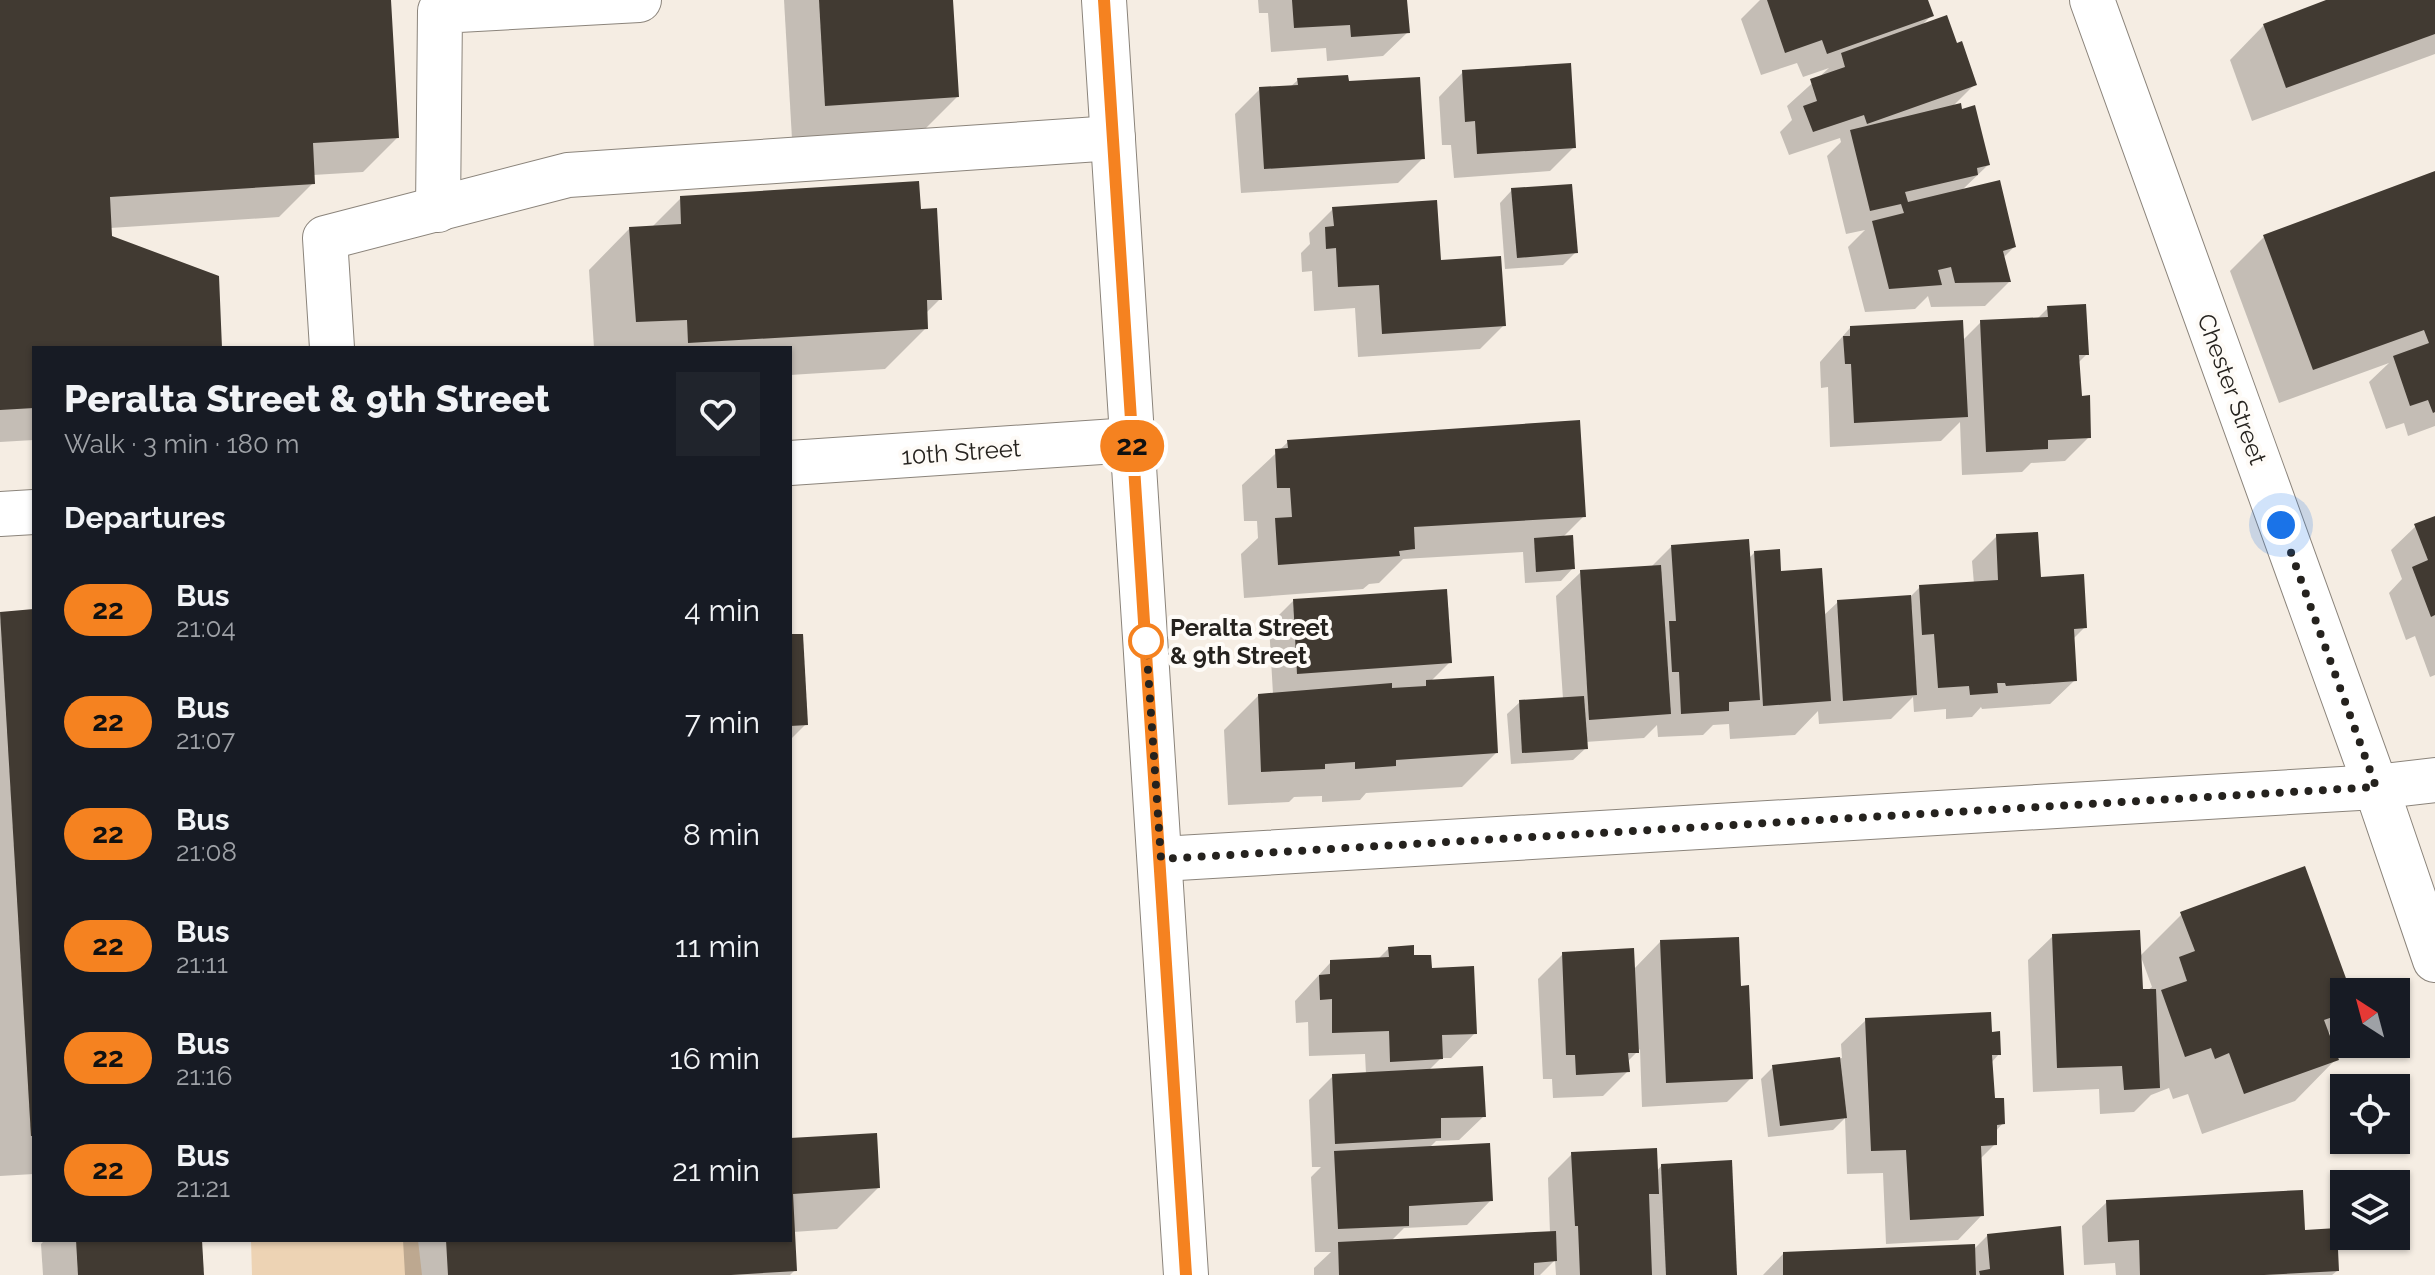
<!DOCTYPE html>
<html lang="en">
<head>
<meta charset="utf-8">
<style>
	:root { --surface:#171b24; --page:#20242c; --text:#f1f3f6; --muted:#9ea1a6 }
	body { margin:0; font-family:Raleway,sans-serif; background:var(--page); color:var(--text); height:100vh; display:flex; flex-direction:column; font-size:30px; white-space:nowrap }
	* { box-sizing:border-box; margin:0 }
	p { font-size:26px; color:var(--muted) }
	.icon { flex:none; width:44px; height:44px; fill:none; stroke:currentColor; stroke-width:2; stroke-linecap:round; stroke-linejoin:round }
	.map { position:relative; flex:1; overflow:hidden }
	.drawer { position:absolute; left:32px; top:346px; width:760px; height:896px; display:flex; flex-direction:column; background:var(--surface); border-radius:0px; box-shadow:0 2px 6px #0004 }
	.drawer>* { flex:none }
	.badge { padding:0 16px; border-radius:26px; font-size:28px; line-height:52px }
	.needle { width:52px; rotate:324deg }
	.controls { position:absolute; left:2330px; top:978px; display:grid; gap:16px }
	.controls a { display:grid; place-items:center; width:80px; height:80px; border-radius:0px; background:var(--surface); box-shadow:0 2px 6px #0004; font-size:40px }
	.you { position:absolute; width:40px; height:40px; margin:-20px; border:6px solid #fff; border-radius:50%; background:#1a73e8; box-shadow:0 0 0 12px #1a73e833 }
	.map>.badge { position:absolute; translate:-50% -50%; box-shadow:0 0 0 4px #fff }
	h2 { padding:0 32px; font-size:30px; line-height:72px }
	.round { display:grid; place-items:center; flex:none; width:84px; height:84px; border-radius:0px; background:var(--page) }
	.head { display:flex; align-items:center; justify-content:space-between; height:136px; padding:0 32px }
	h1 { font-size:38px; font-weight:800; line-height:60px }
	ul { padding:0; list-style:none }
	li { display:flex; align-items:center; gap:24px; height:112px; padding:0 32px }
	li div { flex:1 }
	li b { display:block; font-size:30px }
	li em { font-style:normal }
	li .badge { min-width:88px; font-weight:700; text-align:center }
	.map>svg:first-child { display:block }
	.green { fill:#edd3b4 }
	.shadow { fill:#0003; fill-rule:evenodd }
	.building { fill:#413a32 }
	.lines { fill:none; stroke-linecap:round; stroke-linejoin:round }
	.minor-casing { stroke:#8b847b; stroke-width:46 }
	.minor { stroke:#fff; stroke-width:44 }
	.line-casing { stroke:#fff; stroke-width:18 }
	.line { stroke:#f58220; stroke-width:12 }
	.walk { stroke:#25221e; stroke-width:8; stroke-dasharray:0 14.4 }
	.stop-dot { fill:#fff; stroke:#f58220; stroke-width:4 }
	.labels { text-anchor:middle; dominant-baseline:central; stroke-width:8; stroke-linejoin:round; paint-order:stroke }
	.street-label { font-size:24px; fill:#25221e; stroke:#fefbf7 }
	.stop-label { font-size:24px; font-weight:bold; fill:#25221e; stroke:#fefbf7; text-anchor:start }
</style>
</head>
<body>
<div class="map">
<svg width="2435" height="1275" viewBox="0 0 2435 1275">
	<rect width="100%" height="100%" fill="#f5ede3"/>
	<!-- green -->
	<path class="green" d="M251,1240H418L422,1275H252Z"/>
	<!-- shadow -->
	<g class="shadow">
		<path d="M0,0H389L397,138L363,172L313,175V183L279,217L110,228L111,238L220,348H34V440L0,442Z"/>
		<path d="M784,0H951L957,97L923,131L792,139Z"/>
		<path d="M1258,0H1405L1408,32L1383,56L1327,61L1326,48L1271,52L1268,13H1259Z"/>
		<path d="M1760,0H1926L1931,16L1921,26L1975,84L1952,107L1988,165L1961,191L2014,247L2003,258L2009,282L1985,306L1931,307L1928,296L1915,309L1865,312L1848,247L1865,230L1846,234L1827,156L1841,142L1840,138L1789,155L1780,132L1792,120L1787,106L1829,68L1803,77L1797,63L1761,75L1741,19Z"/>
		<path d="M2332,0H2435V54L2252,121L2230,60L2264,25Z"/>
		<path d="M1463,72L1574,147L1550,171L1454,178L1451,145H1442L1439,97Z"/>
		<path d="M1298,80L1347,83L1423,158L1398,183L1241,193L1235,114L1260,89L1290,87Z"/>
		<path d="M2435,173V426L2408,436L2404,423L2386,429L2369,382L2389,363L2279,403L2230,271L2265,236Z"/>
		<path d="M1512,190L1576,252L1563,265L1505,269L1500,203Z"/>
		<path d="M681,198L919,212L940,299L926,313V328L885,369L790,375V348H594L589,270L630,228L652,227Z"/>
		<path d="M1333,209L1504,325L1480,349L1358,357L1355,308L1314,311L1312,271L1302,272L1301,253L1310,244L1309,233Z"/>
		<path d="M2048,308L2086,355L2078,363L2080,399L2089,437L2065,461L2031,463L2022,472L1962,475L1960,422L1941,441L1830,447L1828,387L1821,388L1820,362L1850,328L1962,341L1981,322L2036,320Z"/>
		<path d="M1288,442L1584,516L1562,538L1573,568L1561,581L1525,583L1523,552L1403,559L1379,583L1369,584L1363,589L1244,598L1241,554L1258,538L1257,521H1244L1242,485Z"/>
		<path d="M2435,518V675L2430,677L2415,636L2406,640L2389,593L2402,579L2391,550L2416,526Z"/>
		<path d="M1997,536L2085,627L2072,640L2075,680L2050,704L1982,709L1981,707L1972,717L1946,719V709L1914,712L1913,697L1891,719L1819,724L1818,711L1795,735L1730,739L1729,724L1713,725L1703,735L1658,737L1657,725L1644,738L1585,742L1586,748L1573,760L1511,764L1507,714L1520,702L1563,699L1556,596L1581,572L1651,567L1671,547L1748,559L1754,553L1779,573L1823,616L1838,602L1910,597L1920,587L1974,584L1972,561Z"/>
		<path d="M1293,601L1450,662L1430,682L1496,753L1462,787L1366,793L1360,800L1322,802V796L1294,797L1289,802L1228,805L1224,730L1258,696L1273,694L1269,625Z"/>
		<path d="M34,611V1174L0,1176V614Z"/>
		<path d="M790,637L806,724L790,740Z"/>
		<path d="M2182,914L2348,992H2344V1018L2327,1035L2336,1059L2295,1101L2202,1134L2188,1094L2173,1099L2169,1088L2151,1095L2134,1112L2100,1114L2099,1089L2033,1092L2028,960L2053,936L2140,956ZM2141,957L2152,987L2147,991H2141Z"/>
		<path d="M1660,942L1739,988L1751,1078L1727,1102L1642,1107L1640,1049L1627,1062V1072L1603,1096L1553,1098L1552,1079H1543L1538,979L1563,954L1633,970Z"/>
		<path d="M1388,949L1412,958L1430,970L1475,1033L1451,1058H1441L1428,1071L1484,1116L1459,1140L1436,1141L1429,1148L1491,1200L1467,1225L1404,1228L1391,1241L1550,1233L1548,1178L1572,1154L1656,1172L1662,1165L1735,1275H1556L1555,1260L1540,1275H1314V1268L1331,1252H1315L1311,1177L1321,1167H1312L1309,1100L1333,1076L1366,1074L1365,1054L1309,1056L1308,1022L1296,1023L1295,1001L1331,962L1377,960Z"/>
		<path d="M1866,1020L1990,1034L1999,1054L1991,1063L1993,1100L2003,1123L1995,1132V1144L1980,1159L1982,1215L1958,1240L1886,1244L1883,1173L1847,1174L1845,1118L1833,1130L1768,1137L1761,1079L1773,1067L1842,1058L1841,1044Z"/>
		<path d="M790,1140L878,1188L837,1229L793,1232L795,1270L790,1275H405L403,1240H790Z"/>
		<path d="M2107,1202L2303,1232L2337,1271L2332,1275H2116L2115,1263L2084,1265L2082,1226Z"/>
		<path d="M1988,1235L2062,1275H1763L1783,1254L1973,1250Z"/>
		<path d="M45,1240H200L202,1275H43L41,1244Z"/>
	</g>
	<!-- building -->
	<g class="building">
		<path d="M0,0H391L399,138L313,143L315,184L110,197L112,236L219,276L222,348H34V408L0,410Z"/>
		<path d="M819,0H953L959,97L825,106Z"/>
		<path d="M1292,0H1407L1410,33L1351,37L1350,25L1294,28Z"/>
		<path d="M1767,0H1928L1934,16L1827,54L1822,40L1785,53Z"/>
		<path d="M2326,0H2435V34L2286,88L2263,24Z"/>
		<path d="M1947,15L1957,43L1962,41L1977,85L1867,124L1864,115L1813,132L1803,106L1817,101L1810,79L1845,67L1841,53Z"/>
		<path d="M1571,63L1576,148L1477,154L1475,121L1465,122L1462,70Z"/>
		<path d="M1348,75L1349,81L1420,77L1425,159L1264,169L1259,87L1298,85L1297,78Z"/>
		<path d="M1961,103L1962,109L1975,105L1990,165L1977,168L1978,175L1905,192L1908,202L2000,180L2016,247L2003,251L2011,282L1955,283L1951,267L1938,270L1942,285L1889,289L1872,221L1904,213L1901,204L1870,211L1850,130Z"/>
		<path d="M2435,171V412L2433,413L2428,400L2410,406L2393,356L2429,343L2424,330L2313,370L2263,235Z"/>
		<path d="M919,181L921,209L937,208L942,300H927L928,329L688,343L687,320L636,322L629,227L681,224L680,196Z"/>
		<path d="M1572,184L1578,253L1517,258L1511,188Z"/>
		<path d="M1437,200L1441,260L1501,256L1506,326L1382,334L1379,285L1338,287L1336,248L1326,249L1325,227L1334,226L1332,207Z"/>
		<path d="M2086,304L2089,355H2079L2082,396L2090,395L2091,438L2048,440V449L1986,452L1980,320L2048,317L2047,306Z"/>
		<path d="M1963,320L1968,417L1854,423L1851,364H1845L1843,336H1850V326Z"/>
		<path d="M1580,420L1586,517L1414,527L1415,549L1399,551L1400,556L1278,565L1275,518L1292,517L1290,488H1277L1275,449L1288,448L1287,440Z"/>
		<path d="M2435,516V615L2431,617L2412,567L2428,560L2414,524Z"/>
		<path d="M2038,532L2041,577L2084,574L2087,628L2074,629L2077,681L2006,686L2005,683H1997L1998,693L1970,695L1969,686L1938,688L1934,634L1922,635L1919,585L1998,580L1996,534Z"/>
		<path d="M1573,535L1575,569L1536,572L1534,538Z"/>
		<path d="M1749,539L1760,700L1729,702V711L1681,714L1679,672H1672L1669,621H1676L1671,545Z"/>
		<path d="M1780,549L1781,571L1822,568L1831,701L1763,706L1754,551Z"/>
		<path d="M1661,565L1671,714L1589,720L1580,570Z"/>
		<path d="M1447,589L1452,663L1297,674L1293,599Z"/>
		<path d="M1911,595L1917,695L1843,701L1837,600Z"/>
		<path d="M34,609V1136H31L0,612Z"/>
		<path d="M790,634H803L808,725L790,726Z"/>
		<path d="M1494,676L1498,753L1396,760V766L1355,769V762L1325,764V769L1261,772L1258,694L1392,683V688L1426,686V680Z"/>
		<path d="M1584,696L1588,749L1522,753L1519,700Z"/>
		<path d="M2305,866L2351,992H2344V1013L2324,1020L2339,1060L2244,1094L2229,1053L2215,1059L2211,1048L2185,1057L2161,990L2187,981L2179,957L2195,951L2180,912Z"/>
		<path d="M2140,930L2143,989H2156L2160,1088L2124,1090L2122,1066L2057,1068L2052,934Z"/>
		<path d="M1739,937L1741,986L1749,985L1753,1079L1666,1083L1660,940Z"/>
		<path d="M1414,945V955H1431L1432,968L1474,966L1477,1034L1442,1035L1443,1059L1390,1062L1389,1031L1332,1033V999L1320,1000L1319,975L1330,974V960L1389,957L1388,947Z"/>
		<path d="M1634,948L1639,1053H1628L1630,1072L1576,1075L1575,1055H1566L1562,952Z"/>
		<path d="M1991,1012L1992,1032L2000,1031L2001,1055H1992L1995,1098H2004L2005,1124L1997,1125V1145L1981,1146L1984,1216L1910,1220L1906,1150L1871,1151L1865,1018Z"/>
		<path d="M1840,1057L1847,1118L1780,1126L1772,1065Z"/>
		<path d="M1483,1066L1486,1117L1441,1118V1138L1335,1144L1332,1074Z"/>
		<path d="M877,1133L880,1188L793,1194L797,1271L731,1275H448L446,1240H790V1138Z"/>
		<path d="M1490,1143L1493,1201L1409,1206V1226L1338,1229L1334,1151Z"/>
		<path d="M1657,1148L1659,1194H1649L1652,1275H1580L1578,1226H1575L1571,1152Z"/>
		<path d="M1732,1160L1737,1275H1666L1661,1164Z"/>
		<path d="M2303,1190L2305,1230L2337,1228L2339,1271L2264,1275H2140L2139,1240L2108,1242L2106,1200Z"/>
		<path d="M2061,1226L2064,1275H1980L1979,1271L1990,1269L1987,1234Z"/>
		<path d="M1556,1231L1557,1261L1534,1263V1275H1339L1338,1242Z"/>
		<path d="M76,1240H202L204,1275H78Z"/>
		<path d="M1975,1244L1976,1275H1783V1252Z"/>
	</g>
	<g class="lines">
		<!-- minor casing -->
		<g class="minor-casing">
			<g id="minor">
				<path d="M1104,0L1186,1275"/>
				<path d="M2092,0L2376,787L2435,960"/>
				<path d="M438,210L440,11L639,0"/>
				<path d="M332,348L325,238L568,175L1113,138"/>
				<path d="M790,463L1131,440"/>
				<path d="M0,514L34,512"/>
				<path d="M1161,859L2376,787L2435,780"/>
			</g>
		</g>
		<!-- minor -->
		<use href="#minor" class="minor"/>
	</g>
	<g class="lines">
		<!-- line casing -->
		<g class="line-casing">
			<path id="line" d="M1104,0L1186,1275"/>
		</g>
		<!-- line -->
		<use href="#line" class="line"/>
		<!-- walk -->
		<path class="walk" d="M1146,641L1161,859L2376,787L2281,525"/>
	</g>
	<!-- markers -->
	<circle class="stop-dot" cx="1146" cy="641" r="16"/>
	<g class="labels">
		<!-- street labels -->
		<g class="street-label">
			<text transform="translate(2232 389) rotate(70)">Chester Street</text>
			<text transform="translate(961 452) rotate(-4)">10th Street</text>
		</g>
		<!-- stop labels -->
		<g class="stop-label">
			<text x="1170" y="627">Peralta Street<tspan x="1170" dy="28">&amp; 9th Street</tspan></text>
		</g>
	</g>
</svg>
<div class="controls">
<a><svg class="needle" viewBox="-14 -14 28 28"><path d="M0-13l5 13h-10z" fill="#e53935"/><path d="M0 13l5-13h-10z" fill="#9ea1a6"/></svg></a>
<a><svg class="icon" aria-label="locate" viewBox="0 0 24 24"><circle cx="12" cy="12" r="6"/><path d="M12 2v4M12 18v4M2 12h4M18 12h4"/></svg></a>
<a><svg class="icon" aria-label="layers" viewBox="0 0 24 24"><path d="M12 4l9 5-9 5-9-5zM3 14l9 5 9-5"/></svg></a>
</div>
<div class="you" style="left:2281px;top:525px"></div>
<b class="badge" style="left:1132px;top:446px;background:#f58220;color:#111">22</b>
<section class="drawer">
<div class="head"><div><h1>Peralta Street &amp; 9th Street</h1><p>Walk · 3 min · 180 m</p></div><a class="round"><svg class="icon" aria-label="heart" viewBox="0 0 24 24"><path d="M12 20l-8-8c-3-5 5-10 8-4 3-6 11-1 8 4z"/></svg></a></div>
<h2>Departures</h2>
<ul>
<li><span class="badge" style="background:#f58220;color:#111">22</span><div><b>Bus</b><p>21:04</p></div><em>4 min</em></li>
<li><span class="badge" style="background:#f58220;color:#111">22</span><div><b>Bus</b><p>21:07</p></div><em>7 min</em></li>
<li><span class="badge" style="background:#f58220;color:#111">22</span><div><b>Bus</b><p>21:08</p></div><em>8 min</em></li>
<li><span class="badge" style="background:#f58220;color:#111">22</span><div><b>Bus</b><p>21:11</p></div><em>11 min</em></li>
<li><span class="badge" style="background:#f58220;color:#111">22</span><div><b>Bus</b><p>21:16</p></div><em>16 min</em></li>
<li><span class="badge" style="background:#f58220;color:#111">22</span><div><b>Bus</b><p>21:21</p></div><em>21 min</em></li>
</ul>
</section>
</div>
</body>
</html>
